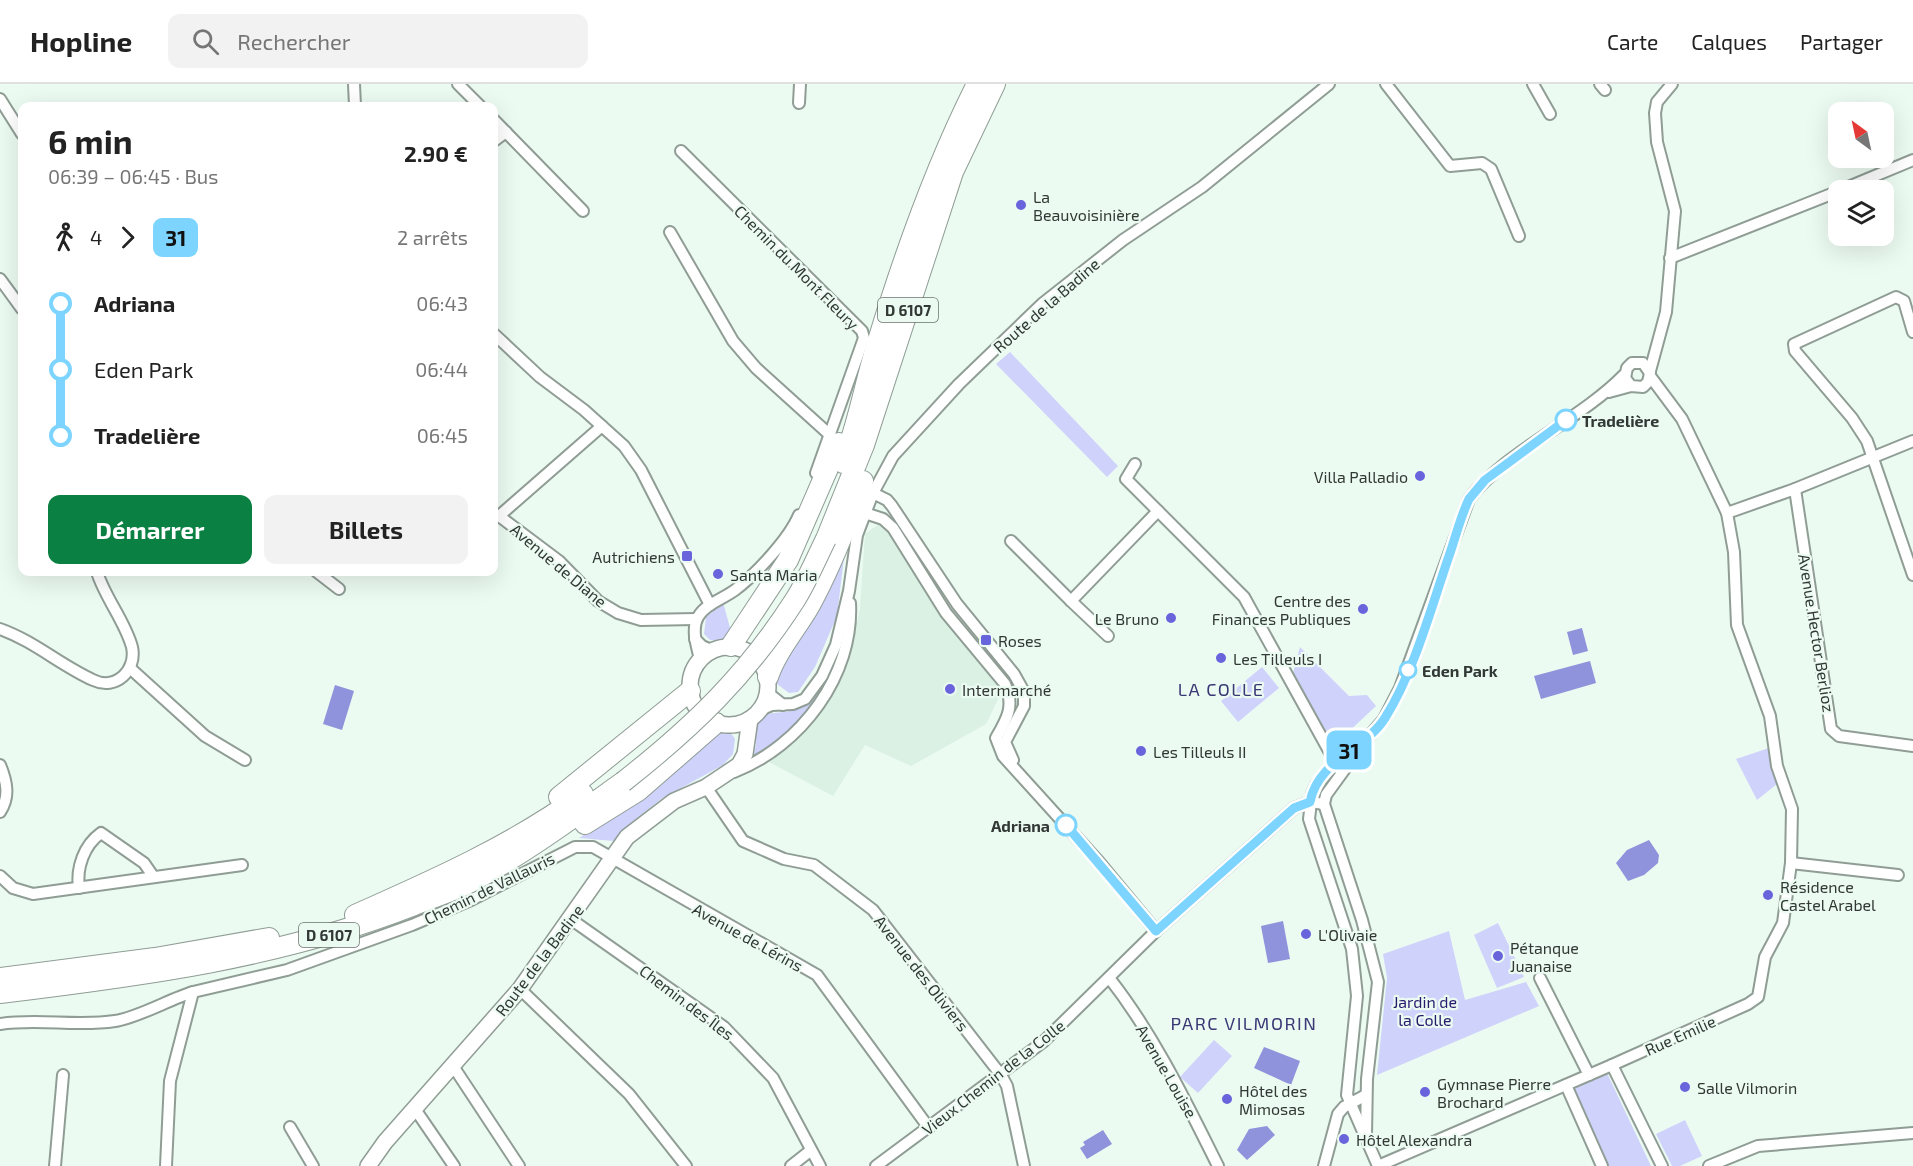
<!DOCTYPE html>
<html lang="fr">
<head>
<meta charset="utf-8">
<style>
	:root { --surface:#fff; --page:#f2f2f2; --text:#222; --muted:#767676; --line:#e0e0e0; --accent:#0b8043 }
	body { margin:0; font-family:"Exo 2",sans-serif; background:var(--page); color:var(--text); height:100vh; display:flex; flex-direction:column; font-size:22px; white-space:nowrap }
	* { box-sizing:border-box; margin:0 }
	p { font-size:20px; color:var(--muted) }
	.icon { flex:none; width:33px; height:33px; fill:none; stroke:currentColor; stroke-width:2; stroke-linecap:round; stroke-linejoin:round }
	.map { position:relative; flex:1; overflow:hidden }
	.details { position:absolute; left:18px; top:18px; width:480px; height:474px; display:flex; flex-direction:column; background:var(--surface); border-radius:12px; box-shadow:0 6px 24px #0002 }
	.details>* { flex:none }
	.badge { padding:0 12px; border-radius:9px; font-size:21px; line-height:39px }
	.needle { width:39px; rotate:327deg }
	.buttons { position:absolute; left:1828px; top:18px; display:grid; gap:12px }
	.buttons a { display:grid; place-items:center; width:66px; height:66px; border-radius:12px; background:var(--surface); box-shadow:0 6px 24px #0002; font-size:30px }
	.map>.badge { position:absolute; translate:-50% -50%; box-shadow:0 0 0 3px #fff }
	.legs { display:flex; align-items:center; gap:9px; height:66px; padding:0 30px; font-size:20px }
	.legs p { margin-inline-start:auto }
	.head { display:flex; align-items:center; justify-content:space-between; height:102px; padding:0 30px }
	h1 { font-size:33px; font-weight:700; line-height:45px }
	.cta { display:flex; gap:12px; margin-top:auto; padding:12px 30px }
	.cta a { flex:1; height:69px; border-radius:12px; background:var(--accent); color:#fff; font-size:24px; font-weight:700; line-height:69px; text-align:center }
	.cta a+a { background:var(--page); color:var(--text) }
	ul { padding:0 30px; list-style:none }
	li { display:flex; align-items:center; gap:21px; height:66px; font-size:22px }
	li i { display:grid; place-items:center; width:9px; height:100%; margin:0 8px; background:currentColor }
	li i::after { content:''; width:15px; height:15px; margin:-8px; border:4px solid; border-radius:50%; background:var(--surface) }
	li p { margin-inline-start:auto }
	li:first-child i { background:linear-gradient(#0000 50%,currentColor 0) }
	li:last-child i { background:linear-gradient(currentColor 50%,#0000 0) }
	header { display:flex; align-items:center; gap:36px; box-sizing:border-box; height:84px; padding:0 30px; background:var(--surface); border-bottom:2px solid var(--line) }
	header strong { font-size:28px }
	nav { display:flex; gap:33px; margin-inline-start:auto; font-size:21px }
	.search { width:420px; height:54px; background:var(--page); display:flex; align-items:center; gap:15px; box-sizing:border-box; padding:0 21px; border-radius:12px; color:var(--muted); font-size:22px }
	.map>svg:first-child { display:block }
	.built { fill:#daf1e4 }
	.green { fill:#cfd2fb }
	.water { fill:#8f93db }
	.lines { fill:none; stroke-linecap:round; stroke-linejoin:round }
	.street-casing { stroke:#8f9d95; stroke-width:14 }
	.secondary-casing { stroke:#8f9d95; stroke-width:18 }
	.highway-casing { stroke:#8f9d95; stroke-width:22 }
	.street { stroke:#fff; stroke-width:10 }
	.secondary { stroke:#fff; stroke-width:15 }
	.highway { stroke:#fff; stroke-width:20 }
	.highway-bridge-casing { stroke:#8f9d95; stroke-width:22; stroke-linecap:butt }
	.highway-bridge { stroke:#fff; stroke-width:20 }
	.line-1-casing { stroke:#fff; stroke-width:14 }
	.line-1 { stroke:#7dd5ff; stroke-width:9 }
	.poi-dot { fill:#6963dc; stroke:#ecfbf2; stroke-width:2 }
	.stop-1-dot { fill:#fff; stroke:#7dd5ff; stroke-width:3 }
	.labels { text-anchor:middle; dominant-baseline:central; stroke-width:4.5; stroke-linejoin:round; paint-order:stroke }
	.shield { fill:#ecfbf2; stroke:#6a726e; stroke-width:1.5 }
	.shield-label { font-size:15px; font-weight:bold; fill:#323835 }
	.poi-label { font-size:16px; fill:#323835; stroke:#ecfbf2; text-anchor:start }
	.street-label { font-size:16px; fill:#323835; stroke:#ecfbf2 }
	.stop-label { font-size:16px; font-weight:bold; fill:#323835; stroke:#ecfbf2; text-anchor:start }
	.park-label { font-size:16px; fill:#271b6e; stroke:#ecfbf2 }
	.neighbourhood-label { font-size:18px; letter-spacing:1.5px; fill:#3a3975; stroke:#ecfbf2 }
</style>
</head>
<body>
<header>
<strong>Hopline</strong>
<div class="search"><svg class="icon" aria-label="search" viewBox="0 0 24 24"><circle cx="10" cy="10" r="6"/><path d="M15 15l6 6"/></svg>Rechercher</div>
<nav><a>Carte</a><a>Calques</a><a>Partager</a></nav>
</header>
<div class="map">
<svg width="1913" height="1082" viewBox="0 0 1913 1082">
	<rect width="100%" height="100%" fill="#ecfbf2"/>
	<!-- built -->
	<path class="built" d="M879,440H887L954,549L1002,607L986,640L911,682L865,661L833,712L769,678L823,625L833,605L849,571L860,525L865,450Z"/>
	<!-- green -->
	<g class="green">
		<path d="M1010,268L1118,382L1107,393L996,280Z"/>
		<path d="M845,465L837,532L815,583L798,608L789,609L777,600V586Z"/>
		<path d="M723,518L732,551L722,557L710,556L704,550L706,533Z"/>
		<path d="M1300,563L1349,612L1367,611L1376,622L1343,653L1331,659L1293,589Z"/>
		<path d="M1262,583L1279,604L1238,638L1221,617Z"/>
		<path d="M829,594C810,630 786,654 752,676L756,661L754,637C767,627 775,630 790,627C809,622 818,609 829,594Z"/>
		<path d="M730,648L735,655L733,670L723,681L661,715L630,740L614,757L579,754L616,730L715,650Z"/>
		<path d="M1769,664L1771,685L1777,700L1757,716L1736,675Z"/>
		<path d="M1498,839L1524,893L1497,904L1474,851Z"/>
		<path d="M1449,847L1465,916L1526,898L1539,922L1377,991L1387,894L1383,870Z"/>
		<path d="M1214,956L1232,972L1198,1009L1180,993Z"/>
		<path d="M1607,989L1651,1082H1608L1573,1004Z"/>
		<path d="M1685,1036L1702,1072L1680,1082H1672L1656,1050Z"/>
	</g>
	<!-- water -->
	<g class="water">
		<path d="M1582,544L1588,567L1573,571L1567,548Z"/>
		<path d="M1590,577L1596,599L1541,615L1534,592Z"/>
		<path d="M335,601L354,607L342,646L323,640Z"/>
		<path d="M1649,756L1659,771L1658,779L1644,791L1628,797L1616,779L1627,766Z"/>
		<path d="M1283,837L1290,875L1268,879L1261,842Z"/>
		<path d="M1264,963L1300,977L1291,1001L1254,984Z"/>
		<path d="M1267,1042L1275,1051L1247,1076L1237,1066L1249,1045Z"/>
		<path d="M1103,1046L1112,1060L1087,1075L1080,1064L1085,1061L1083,1058Z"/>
	</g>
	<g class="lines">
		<!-- street casing -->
		<g class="street-casing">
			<g id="street">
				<path d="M354,0L355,22"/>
				<path d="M458,0L480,22"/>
				<path d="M1386,0L1450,82L1482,79L1491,85L1519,152"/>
				<path d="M1533,0L1550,30"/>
				<path d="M1600,0L1605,6"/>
				<path d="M0,15L22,50"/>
				<path d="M799,19L800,0"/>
				<path d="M494,36L583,127"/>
				<path d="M494,57L506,48"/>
				<path d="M681,67L862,247L864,254L816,389"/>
				<path d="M1841,106L1913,76"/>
				<path d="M670,148L733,257L756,284L830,351"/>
				<path d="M1670,174L1839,107"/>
				<path d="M0,195L22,225"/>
				<path d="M1913,248L1904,217L1896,213L1794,260L1795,267L1852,334L1867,357L1913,491"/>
				<path d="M494,250L540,293L584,326L624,362L641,386L710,521"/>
				<path d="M1650,287L1666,228L1675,127L1657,58L1655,29L1657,18L1672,0"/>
				<path d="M1609,308L1631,302L1643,303L1648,298L1650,289L1643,279H1632L1627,284L1625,294L1631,302"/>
				<path d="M1135,380L1126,395L1244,513L1333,674L1341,682"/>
				<path d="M1795,405L1831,645L1839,652L1913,662"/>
				<path d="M873,409L887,416L892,422L957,520L1014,590L1024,608V622L1005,658L1013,676"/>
				<path d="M865,429L883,435L893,444L946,529L1005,600C1015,622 1007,635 996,654L1003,672L1099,778L1156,847"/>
				<path d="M1727,429L1795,405L1913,357"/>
				<path d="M494,432H499L559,477L598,517L618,529L641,536L696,535"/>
				<path d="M499,432L602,342"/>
				<path d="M1011,457L1071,517L1158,427"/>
				<path d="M317,488L339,505"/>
				<path d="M1071,517L1108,552"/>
				<path d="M0,545C34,557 60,581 93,596C116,607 137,586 132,563C125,537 105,514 97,488"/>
				<path d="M695,555L702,562L711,566"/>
				<path d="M700,575C697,563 691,545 698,533C705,520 723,515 735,506C756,490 789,455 799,431"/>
				<path d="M131,585L205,652L245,676"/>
				<path d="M768,609L783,621"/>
				<path d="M760,626L772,621L793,620L805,615L822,592L836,561L849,507L857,451L873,409L893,372L959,300L1042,220L1123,156L1202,103L1329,0"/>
				<path d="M1363,657L1342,671L1316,701L1312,710L1309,735L1352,865L1357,912L1347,1011L1378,1082"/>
				<path d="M0,681C7,698 10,713 0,728"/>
				<path d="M734,688C801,662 854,591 850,519"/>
				<path d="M706,703L743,757L784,775L814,781L873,826L1001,991L1007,1002L1024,1082"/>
				<path d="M1791,779L1898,791"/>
				<path d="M0,792L13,804L33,810L242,781"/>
				<path d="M79,804C76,784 84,761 101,749L144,779L153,792"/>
				<path d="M572,836L724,943L773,994L820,1082"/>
				<path d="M1540,894L1589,991"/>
				<path d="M1110,895C1154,951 1186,1018 1218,1082"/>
				<path d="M520,905L629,1010L686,1082"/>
				<path d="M0,940C38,934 77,943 115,937C137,934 170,915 193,908"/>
				<path d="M1612,981L1748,920L1758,913L1765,873L1783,839L1791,779L1792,725L1777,682L1770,632L1737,541L1734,468L1727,429L1682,335L1650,292"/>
				<path d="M453,982L519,1082"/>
				<path d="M1566,1001L1602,1082"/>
				<path d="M415,1025L454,1082"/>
				<path d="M290,1043L313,1082"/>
				<path d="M1366,1051L1367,995L1378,898L1362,836L1324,720L1326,711L1366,656L1384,635L1400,604L1469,415C1506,367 1580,336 1624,291"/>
				<path d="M55,1082L63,991"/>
				<path d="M166,1082L170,997L193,908L287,886L412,841L471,816L575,763H593L817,891L929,1044"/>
				<path d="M791,1082L810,1067"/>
				<path d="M876,1082L1043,958L1156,847L1294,724L1310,718L1324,720"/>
				<path d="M1324,1082L1338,1030L1344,1023L1366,1011"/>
				<path d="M1378,1082L1612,981L1662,1082"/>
				<path d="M1709,1082L1758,1062L1913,1049"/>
			</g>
		</g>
		<!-- secondary casing -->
		<g class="secondary-casing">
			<g id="secondary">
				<circle cx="729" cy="602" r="39"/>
				<path d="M368,1082L385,1058L520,905L627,753L674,717L706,703L739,681L745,670L750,635"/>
			</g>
		</g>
		<!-- highway casing -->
		<g class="highway-casing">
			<g id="highway">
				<path d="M843,379C858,340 865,299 877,260C904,171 935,83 977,0"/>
				<path d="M826,455L864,361L953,88L995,0"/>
				<path d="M731,562L788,476L839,359"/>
				<path d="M768,593C776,568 797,544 810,521C832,481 848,439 863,397"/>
				<path d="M559,713L690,607"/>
				<path d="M585,740L638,707L716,639"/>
				<path d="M355,831C434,796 513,761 583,710"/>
				<path d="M0,894L155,874L269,854"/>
				<path d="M0,909C141,892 279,874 412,822C431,814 452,808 471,798C524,770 574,733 623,698"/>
			</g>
		</g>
		<!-- street -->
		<use href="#street" class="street"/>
		<!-- secondary -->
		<use href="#secondary" class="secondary"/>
		<!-- highway -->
		<use href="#highway" class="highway"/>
		<!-- highway-bridge casing -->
		<g class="highway-bridge-casing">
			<path id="highway-bridge" d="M623,698C693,643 746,592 795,516C807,497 816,475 826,455"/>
		</g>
		<!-- highway-bridge -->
		<use href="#highway-bridge" class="highway-bridge"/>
	</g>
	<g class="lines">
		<!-- line-1 casing -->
		<g class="line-1-casing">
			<path id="line-1" d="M1066,741L1156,847L1294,724L1310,718C1318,676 1365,666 1385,634C1414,588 1431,524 1449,472C1456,452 1460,434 1469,415L1485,396L1566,336"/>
		</g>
		<!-- line-1 -->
		<use href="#line-1" class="line-1"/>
	</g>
	<!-- markers -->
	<g class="poi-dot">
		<circle cx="1021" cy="121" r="6"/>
		<circle cx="1420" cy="392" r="6"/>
		<rect x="681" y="466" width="12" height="12" rx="3"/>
		<circle cx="718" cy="490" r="6"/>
		<circle cx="1363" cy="525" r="6"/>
		<circle cx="1171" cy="534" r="6"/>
		<rect x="980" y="550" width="12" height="12" rx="3"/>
		<circle cx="1221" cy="574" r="6"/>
		<circle cx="950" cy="605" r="6"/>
		<circle cx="1141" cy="667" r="6"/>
		<circle cx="1768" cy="811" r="6"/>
		<circle cx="1306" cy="850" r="6"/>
		<circle cx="1498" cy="872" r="6"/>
		<circle cx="1685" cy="1003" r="6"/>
		<circle cx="1425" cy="1008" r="6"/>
		<circle cx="1227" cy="1015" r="6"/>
		<circle cx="1344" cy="1055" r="6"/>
	</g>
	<g class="stop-1-dot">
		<circle cx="1566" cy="336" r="10"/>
		<circle cx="1408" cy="586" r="8"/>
		<circle cx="1066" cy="741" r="10"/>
	</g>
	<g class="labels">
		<!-- shield labels -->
		<g class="shield">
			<rect x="878" y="214" width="60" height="24" rx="4.5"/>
			<rect x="299" y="839" width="60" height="24" rx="4.5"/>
		</g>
		<g class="shield-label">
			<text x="908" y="226">D 6107</text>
			<text x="329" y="851">D 6107</text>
		</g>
		<!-- poi labels -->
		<g class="poi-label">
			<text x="1033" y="112">La<tspan x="1033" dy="18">Beauvoisinière</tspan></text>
			<text x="1408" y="392" text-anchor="end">Villa Palladio</text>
			<text x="675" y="472" text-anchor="end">Autrichiens</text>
			<text x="730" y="490">Santa Maria</text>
			<text x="1351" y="516" text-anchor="end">Centre des<tspan x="1351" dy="18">Finances Publiques</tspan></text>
			<text x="1159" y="534" text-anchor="end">Le Bruno</text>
			<text x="998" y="556">Roses</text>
			<text x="1233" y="574">Les Tilleuls I</text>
			<text x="962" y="605">Intermarché</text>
			<text x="1153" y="667">Les Tilleuls II</text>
			<text x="1780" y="802">Résidence<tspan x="1780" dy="18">Castel Arabel</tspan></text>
			<text x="1318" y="850">L'Olivaie</text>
			<text x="1510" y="863">Pétanque<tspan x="1510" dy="18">Juanaise</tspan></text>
			<text x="1437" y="999">Gymnase Pierre<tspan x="1437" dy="18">Brochard</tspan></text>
			<text x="1697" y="1003">Salle Vilmorin</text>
			<text x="1239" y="1006">Hôtel des<tspan x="1239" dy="18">Mimosas</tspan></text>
			<text x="1356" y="1055">Hôtel Alexandra</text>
		</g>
		<!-- street labels -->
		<g class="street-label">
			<text transform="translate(797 183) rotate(45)">Chemin du Mont Fleury</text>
			<text transform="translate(1046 221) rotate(-41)">Route de la Badine</text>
			<text transform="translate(559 481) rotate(40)">Avenue de Diane</text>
			<text transform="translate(1817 549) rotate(81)">Avenue Hector Berlioz</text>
			<text transform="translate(489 804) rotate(-26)">Chemin de Vallauris</text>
			<text transform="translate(748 853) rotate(29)">Avenue de Lérins</text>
			<text transform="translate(539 876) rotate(-53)">Route de la Badine</text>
			<text transform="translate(922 889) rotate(52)">Avenue des Oliviers</text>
			<text transform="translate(687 918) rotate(37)">Chemin des Îles</text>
			<text transform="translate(1680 951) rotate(-24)">Rue Emilie</text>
			<text transform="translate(1167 987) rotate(60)">Avenue Louise</text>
			<text transform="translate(993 993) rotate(-38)">Vieux Chemin de la Colle</text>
		</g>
		<!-- stop labels -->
		<g class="stop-label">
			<text x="1582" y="336">Tradelière</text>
			<text x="1422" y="586">Eden Park</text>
			<text x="1050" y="741" text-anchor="end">Adriana</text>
		</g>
		<!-- park labels -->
		<g class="park-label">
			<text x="1425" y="917">Jardin de<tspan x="1425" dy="18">la Colle</tspan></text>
		</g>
		<!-- neighbourhood labels -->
		<g class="neighbourhood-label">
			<text x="1221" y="605">LA COLLE</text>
			<text x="1244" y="939">PARC VILMORIN</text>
		</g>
	</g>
</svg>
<div class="buttons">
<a><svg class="needle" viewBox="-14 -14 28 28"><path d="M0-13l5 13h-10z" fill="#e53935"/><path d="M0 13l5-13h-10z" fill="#767676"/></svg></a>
<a><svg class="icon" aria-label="layers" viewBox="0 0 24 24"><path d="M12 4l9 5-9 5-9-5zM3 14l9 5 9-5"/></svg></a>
</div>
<b class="badge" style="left:1349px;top:666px;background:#7dd5ff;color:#111">31</b>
<section class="details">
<div class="head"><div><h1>6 min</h1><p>06:39 – 06:45 · Bus</p></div><b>2.90 €</b></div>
<div class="legs"><svg class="icon" aria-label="walk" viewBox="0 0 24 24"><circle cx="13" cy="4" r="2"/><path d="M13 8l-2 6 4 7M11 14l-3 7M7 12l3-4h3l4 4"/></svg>4<svg class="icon" aria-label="forward" viewBox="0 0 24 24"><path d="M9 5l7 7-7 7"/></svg><b class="badge" style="background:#7dd5ff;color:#111">31</b><p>2 arrêts</p></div>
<ul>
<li><i style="color:#7dd5ff"></i><b>Adriana</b><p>06:43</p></li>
<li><i style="color:#7dd5ff"></i><span>Eden Park</span><p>06:44</p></li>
<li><i style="color:#7dd5ff"></i><b>Tradelière</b><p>06:45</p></li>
</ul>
<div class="cta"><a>Démarrer</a><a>Billets</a></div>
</section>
</div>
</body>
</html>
